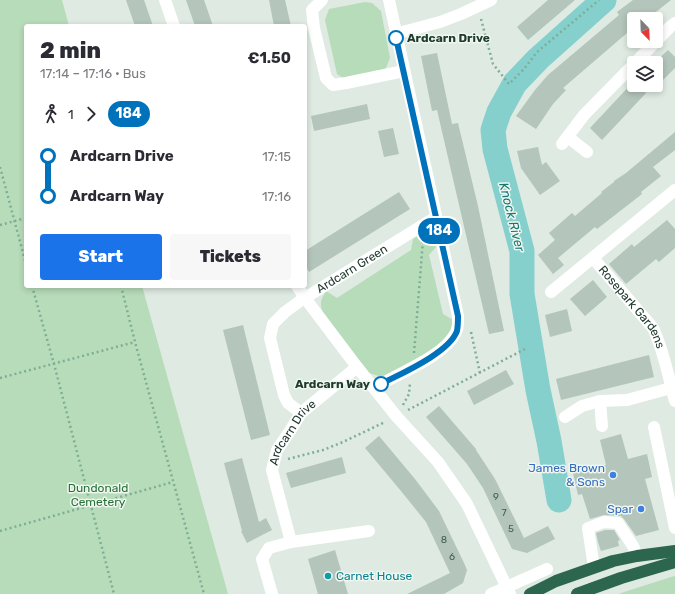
<!DOCTYPE html>
<html lang="en">
<head>
<meta charset="utf-8">
<style>
	:root { --surface:#fff; --page:#f7f7f7; --text:#2b2b33; --muted:#7c7c81; --accent:#1a73e8 }
	body { margin:0; font-family:Rubik,sans-serif; background:var(--page); color:var(--text); height:100vh; display:flex; flex-direction:column; font-size:15px; white-space:nowrap }
	* { box-sizing:border-box; margin:0 }
	p { font-size:13px; color:var(--muted) }
	.icon { flex:none; width:22px; height:22px; fill:none; stroke:currentColor; stroke-width:2; stroke-linecap:round; stroke-linejoin:round }
	.map { position:relative; flex:1; overflow:hidden }
	.sheet { position:absolute; left:24px; top:24px; width:283px; height:264px; display:flex; flex-direction:column; background:var(--surface); border-radius:4px; box-shadow:0 2px 6px #0003 }
	.sheet>* { flex:none }
	.badge { padding:0 8px; border-radius:13px; font-size:14px; line-height:26px }
	.needle { width:26px; rotate:157deg }
	.fabs { position:absolute; left:627px; top:12px; display:grid; gap:8px }
	.fabs a { display:grid; place-items:center; width:36px; height:36px; border-radius:4px; background:var(--surface); box-shadow:0 2px 6px #0003; font-size:20px }
	.map>.badge { position:absolute; translate:-50% -50%; box-shadow:0 0 0 2px #fff }
	.legs { display:flex; align-items:center; gap:6px; height:44px; padding:0 16px; font-size:13px }
	.legs p { margin-inline-start:auto }
	.head { display:flex; align-items:center; justify-content:space-between; height:68px; padding:0 16px }
	h1 { font-size:22px; font-weight:800; line-height:30px }
	.primary-button { display:flex; gap:8px; margin-top:auto; padding:8px 16px }
	.primary-button a { flex:1; height:46px; border-radius:4px; background:var(--accent); color:#fff; font-size:16px; font-weight:800; line-height:46px; text-align:center }
	.primary-button a+a { background:var(--page); color:var(--text) }
	ul { padding:0 16px; list-style:none }
	li { display:flex; align-items:center; gap:14px; height:40px; font-size:15px }
	li i { display:grid; place-items:center; width:6px; height:100%; margin:0 5px; background:currentColor }
	li i::after { content:''; width:10px; height:10px; margin:-5px; border:3px solid; border-radius:50%; background:var(--surface) }
	li p { margin-inline-start:auto }
	li:first-child i { background:linear-gradient(#0000 50%,currentColor 0) }
	li:last-child i { background:linear-gradient(currentColor 50%,#0000 0) }
	.map>svg:first-child { display:block }
	.green { fill:#b7dcb9 }
	.lines { fill:none; stroke-linecap:round; stroke-linejoin:round }
	.river { stroke:#85d0cd; stroke-width:25 }
	.building { fill:#b4c5bb }
	.path { stroke:#7fae96; stroke-width:2.5; stroke-dasharray:2 3; stroke-linecap:butt }
	.minor { stroke:#fff; stroke-width:12 }
	.highway { stroke:#2c664e; stroke-width:12 }
	.line-1-casing { stroke:#fff; stroke-width:9 }
	.line-1 { stroke:#0072bc; stroke-width:6 }
	.stop-1-dot { fill:#fff; stroke:#0072bc; stroke-width:2 }
	.shop-dot { fill:#3f7fe0; stroke:#eff7f1; stroke-width:1.5 }
	.culture-dot { fill:#0f9aa8; stroke:#eff7f1; stroke-width:1.5 }
	.labels { text-anchor:middle; dominant-baseline:central; stroke-width:3; stroke-linejoin:round; paint-order:stroke }
	.number-label { font-size:10px; fill:#455d51 }
	.stop-label { font-size:12px; font-weight:bold; fill:#203a2e; stroke:#eff7f1; text-anchor:start }
	.street-label { font-size:12px; fill:#203a2e; stroke:#eff7f1 }
	.shop-label { font-size:12px; fill:#366cbe; stroke:#eff7f1; text-anchor:end }
	.park-label { font-size:12px; fill:#2a7037; stroke:#eff7f1 }
	.culture-label { font-size:12px; fill:#0d838f; stroke:#eff7f1; text-anchor:start }
	.water-label { font-size:13px; font-style:italic; fill:#1a7572; stroke:#eff7f1 }
</style>
</head>
<body>
<div class="map">
<svg width="675" height="594" viewBox="0 0 675 594">
	<rect width="100%" height="100%" fill="#deeae2"/>
	<!-- green -->
	<g class="green">
		<path d="M0,0H62L69,26H26V286H142L228,594H0Z"/>
		<path d="M365,2L372,3L381,11L390,58L385,70L343,78L337,74L325,20L329,9Z"/>
		<path d="M419,235H429L436,241V247L429,255L443,314L453,320L451,334L443,345L387,376H379L369,373L323,312C319,303 321,300 326,291L337,298L411,250L413,239Z"/>
		<path d="M675,576V594H618L671,577Z"/>
	</g>
	<g class="lines">
		<!-- river -->
		<path class="river" d="M559,500L549,441L538,390L522,294V251L495,149L493,130L499,112L515,83L538,59L604,0"/>
	</g>
	<!-- building -->
	<g class="building">
		<path d="M126,0H144L153,26H135Z"/>
		<path d="M186,0H204L213,26H195Z"/>
		<path d="M269,0H285L291,26H274Z"/>
		<path d="M548,0H575L528,40L517,27Z"/>
		<path d="M633,0H671L647,19H634V27L563,88L566,90L553,104L536,129L516,116L535,90L548,75L619,15L617,12Z"/>
		<path d="M668,50L675,57V68L656,87V61Z"/>
		<path d="M437,53L452,124L458,123L478,206L504,331L489,334L437,110L432,111L421,56Z"/>
		<path d="M634,81V85H638L646,93L602,140L590,128Z"/>
		<path d="M367,104L370,119L314,131L311,116Z"/>
		<path d="M393,128L399,154L384,157L378,131Z"/>
		<path d="M675,132V150L653,167L661,176L641,192L642,194L597,229L595,227L558,258L564,265L553,274L538,255L555,240L549,233L572,213L575,216L602,193L601,192L614,182V181L626,173Z"/>
		<path d="M538,147L542,165L546,162L560,181L540,195L521,168L517,151Z"/>
		<path d="M399,192L410,209L309,272L305,265V251Z"/>
		<path d="M667,220L675,229V248L659,262L656,259L626,284L609,264L632,244L634,247Z"/>
		<path d="M593,280L607,297L585,316L570,299Z"/>
		<path d="M567,309L572,331L550,337L545,315Z"/>
		<path d="M243,325L270,435L251,440L223,330Z"/>
		<path d="M649,355L654,377L561,400L556,379Z"/>
		<path d="M506,370L514,384L474,405L467,391Z"/>
		<path d="M439,406L476,449V450L495,479L524,538L548,526L555,539L527,553L512,549L483,488L467,464L426,417Z"/>
		<path d="M621,434L628,459L647,454L652,477L645,479L659,530L636,536L624,519L621,516L604,515L590,519L582,494L578,495L573,473L606,465L600,440Z"/>
		<path d="M379,436L415,479L439,511L464,563L467,570L463,583L444,594H407L450,573L426,522L401,491L365,448Z"/>
		<path d="M342,457L346,473L291,488L286,473Z"/>
		<path d="M242,458L259,522L266,518L272,530L247,543L241,531H242L224,463Z"/>
		<path d="M605,530H614L620,540L618,541L619,546L601,551L598,542L596,533Z"/>
		<path d="M335,550L348,594H318L308,559Z"/>
	</g>
	<g class="lines">
		<!-- path -->
		<g class="path">
			<path d="M481,19L493,64L509,84L524,69L537,52L599,0"/>
			<path d="M0,167L26,264"/>
			<path d="M0,225L26,218"/>
			<path d="M32,286L54,364L114,594"/>
			<path d="M121,286L135,342L204,594"/>
			<path d="M471,332L480,373"/>
			<path d="M414,353L423,240"/>
			<path d="M0,378L135,342"/>
			<path d="M403,405L409,394L410,383"/>
			<path d="M408,410L525,349"/>
			<path d="M288,459L323,450L343,442L385,422"/>
			<path d="M0,531L173,482"/>
		</g>
		<!-- minor -->
		<g class="minor">
			<path d="M165,0L174,26"/>
			<path d="M322,0L312,10L314,28L326,78L333,85L346,83L404,71"/>
			<path d="M395,34L440,22L461,14L491,0"/>
			<path d="M635,63L671,26L675,23"/>
			<path d="M568,137L587,152"/>
			<path d="M562,144L584,115L634,64"/>
			<path id="s1" d="M593,258L653,328C664,351 668,376 675,401"/>
			<path d="M297,286L305,298L357,367L397,417L438,462L467,504L510,594"/>
			<path d="M551,292L675,190"/>
			<path d="M374,388C397,374 443,357 455,334C459,328 458,322 458,316L389,0"/>
			<path d="M600,401L602,426"/>
			<path id="s2" d="M301,413L288,403L284,395L270,338L273,324L285,312L300,301L436,217"/>
			<path d="M565,417L582,406L589,404L600,401L627,400L671,388"/>
			<path d="M654,427L675,528"/>
			<path id="s3" d="M291,542L272,470L277,450L290,431L301,413L357,367"/>
			<path d="M594,567L588,528L604,522L618,523L633,546L637,556"/>
			<path d="M272,594L262,559L269,548L291,542L369,531"/>
			<path d="M491,594L547,569"/>
		</g>
		<!-- highway -->
		<g class="highway">
			<path d="M530,594L556,581L613,561L637,556L675,551"/>
			<path d="M577,594L621,578L675,562"/>
		</g>
	</g>
	<g class="lines">
		<!-- line-1 casing -->
		<g class="line-1-casing">
			<path id="line-1" d="M381,384C400,374 449,353 457,331C458,326 458,321 458,316L396,38"/>
		</g>
		<!-- line-1 -->
		<use href="#line-1" class="line-1"/>
	</g>
	<!-- markers -->
	<g class="stop-1-dot">
		<circle cx="396" cy="38" r="7"/>
		<circle cx="381" cy="384" r="7"/>
	</g>
	<g class="shop-dot">
		<circle cx="613" cy="475" r="4"/>
		<circle cx="641" cy="509" r="4"/>
	</g>
	<circle class="culture-dot" cx="328" cy="576" r="4"/>
	<g class="labels">
		<!-- number labels -->
		<g class="number-label">
			<text x="496" y="497">9</text>
			<text x="504" y="513">7</text>
			<text x="511" y="529">5</text>
			<text x="444" y="540">8</text>
			<text x="452" y="557">6</text>
		</g>
		<!-- stop labels -->
		<g class="stop-label">
			<text x="407" y="38">Ardcarn Drive</text>
			<text x="370" y="384" text-anchor="end">Ardcarn Way</text>
		</g>
		<!-- street labels -->
		<g class="street-label">
			<text stroke="none"><textPath href="#s2" startOffset="195">Ardcarn Green</textPath></text>
			<text stroke="none"><textPath href="#s1" startOffset="63">Rosepark Gardens</textPath></text>
			<text stroke="none"><textPath href="#s3" startOffset="118">Ardcarn Drive</textPath></text>
		</g>
		<!-- shop labels -->
		<g class="shop-label">
			<text x="605" y="468">James Brown<tspan x="605" dy="14">&amp; Sons</tspan></text>
			<text x="633" y="509">Spar</text>
		</g>
		<!-- park labels -->
		<g class="park-label">
			<text x="98" y="488">Dundonald<tspan x="98" dy="14">Cemetery</tspan></text>
		</g>
		<!-- culture labels -->
		<g class="culture-label">
			<text x="336" y="576">Carnet House</text>
		</g>
		<!-- water labels -->
		<g class="water-label">
			<text transform="translate(512 217) rotate(76)">Knock River</text>
		</g>
	</g>
</svg>
<div class="fabs">
<a><svg class="needle" viewBox="-14 -14 28 28"><path d="M0-13l5 13h-10z" fill="#e53935"/><path d="M0 13l5-13h-10z" fill="#7c7c81"/></svg></a>
<a><svg class="icon" aria-label="layers" viewBox="0 0 24 24"><path d="M12 4l9 5-9 5-9-5zM3 14l9 5 9-5"/></svg></a>
</div>
<b class="badge" style="left:439px;top:231px;background:#0072bc;color:#fff">184</b>
<section class="sheet">
<div class="head"><div><h1>2 min</h1><p>17:14 – 17:16 · Bus</p></div><b>€1.50</b></div>
<div class="legs"><svg class="icon" aria-label="walk" viewBox="0 0 24 24"><circle cx="13" cy="4" r="2"/><path d="M13 8l-2 6 4 7M11 14l-3 7M7 12l3-4h3l4 4"/></svg>1<svg class="icon" aria-label="forward" viewBox="0 0 24 24"><path d="M9 5l7 7-7 7"/></svg><b class="badge" style="background:#0072bc;color:#fff">184</b></div>
<ul>
<li><i style="color:#0072bc"></i><b>Ardcarn Drive</b><p>17:15</p></li>
<li><i style="color:#0072bc"></i><b>Ardcarn Way</b><p>17:16</p></li>
</ul>
<div class="primary-button"><a>Start</a><a>Tickets</a></div>
</section>
</div>
</body>
</html>
